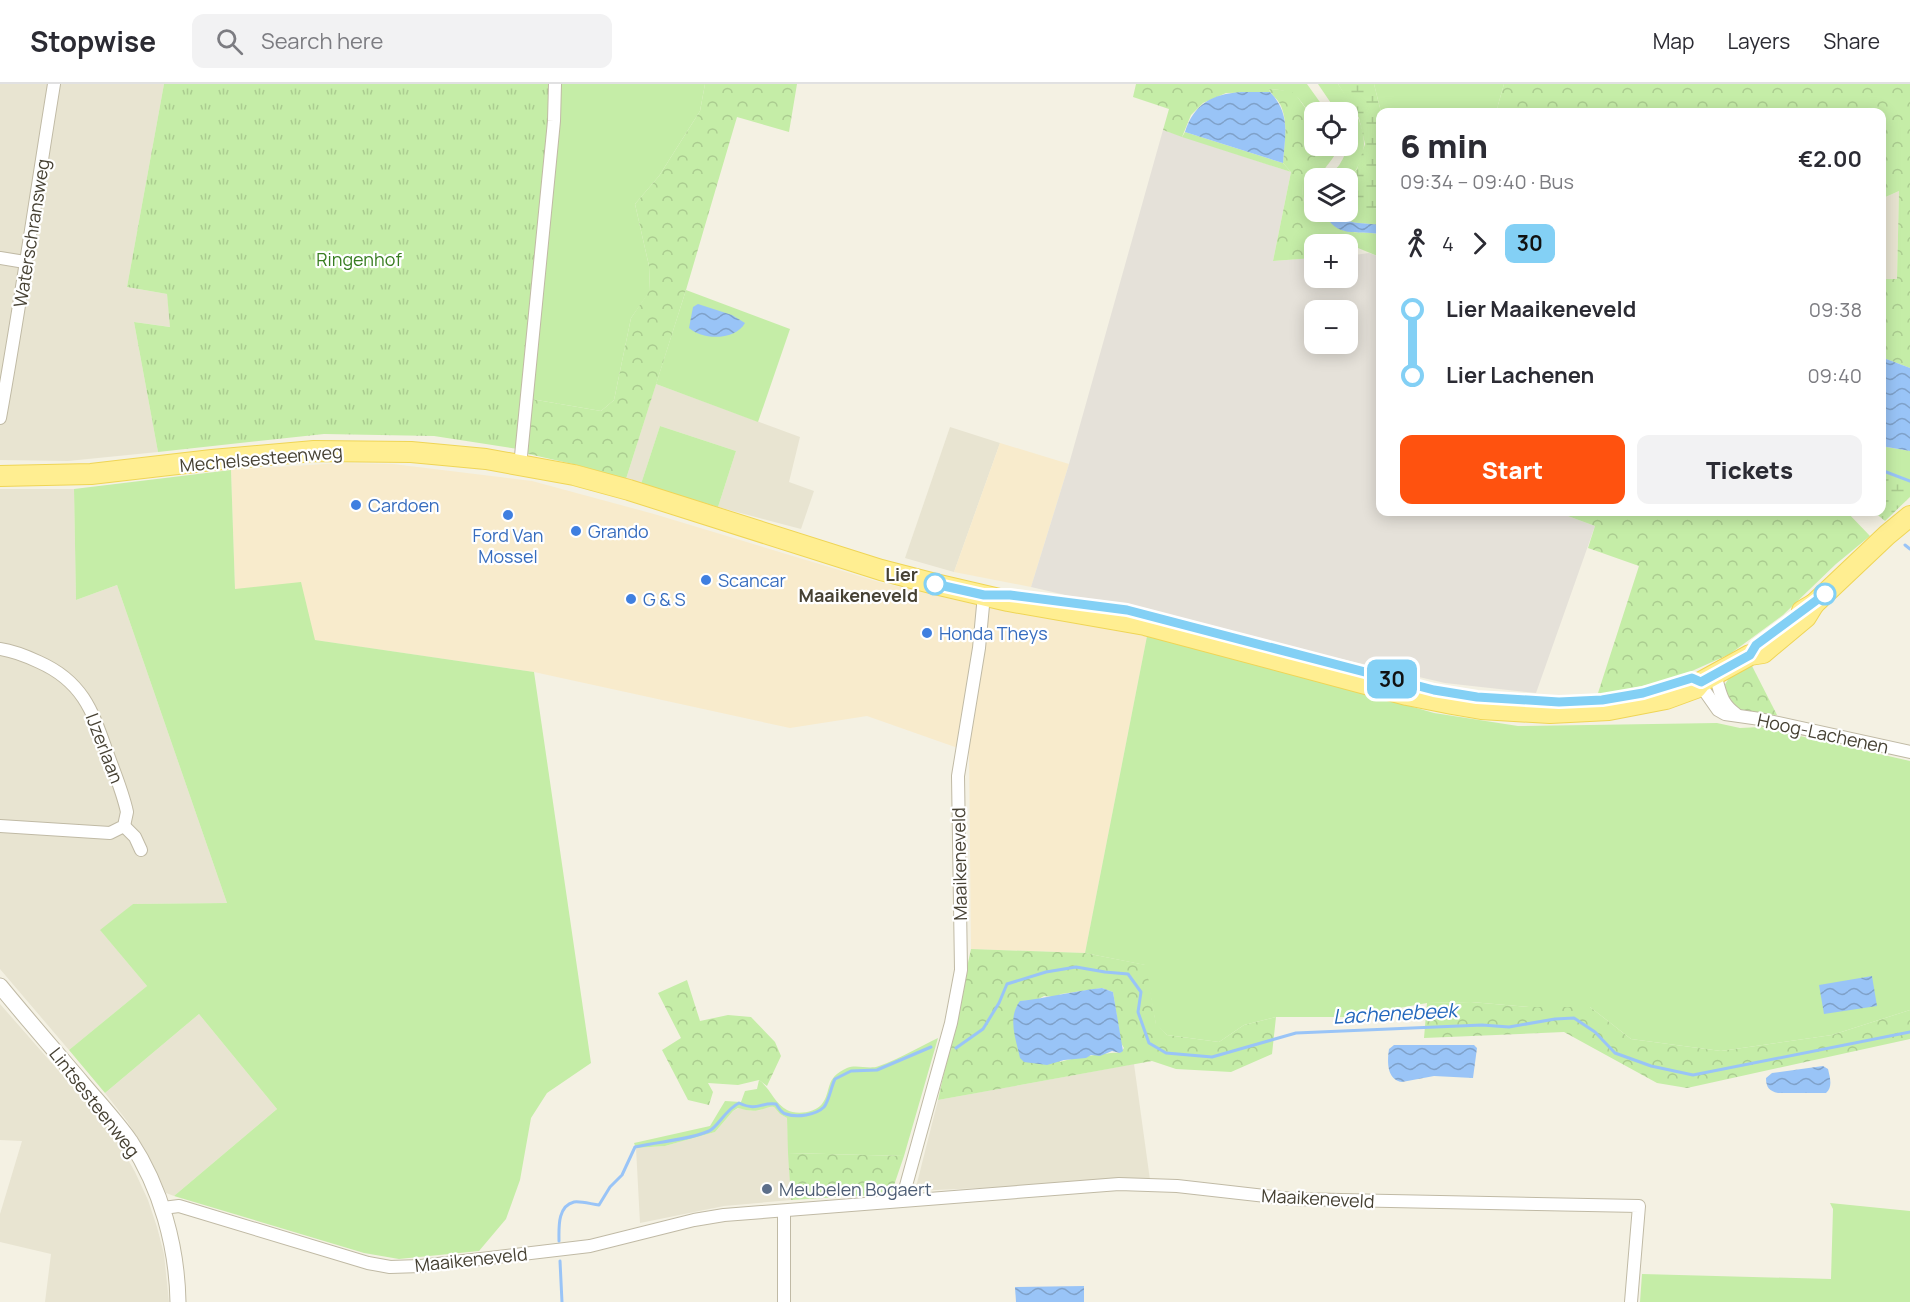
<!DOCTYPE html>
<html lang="en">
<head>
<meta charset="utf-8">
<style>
	:root { --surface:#fff; --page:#f2f2f3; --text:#2b2b33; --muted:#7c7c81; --line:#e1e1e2; --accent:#ff520f }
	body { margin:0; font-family:Manrope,sans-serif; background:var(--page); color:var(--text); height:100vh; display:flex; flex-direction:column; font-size:22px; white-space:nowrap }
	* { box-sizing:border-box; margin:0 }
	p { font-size:20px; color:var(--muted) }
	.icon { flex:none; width:33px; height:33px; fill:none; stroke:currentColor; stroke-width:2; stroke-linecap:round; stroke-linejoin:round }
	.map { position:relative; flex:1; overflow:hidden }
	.details { position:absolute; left:1376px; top:24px; width:510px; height:408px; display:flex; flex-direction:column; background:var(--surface); border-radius:12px; box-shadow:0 3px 15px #0003 }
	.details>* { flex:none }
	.badge { padding:0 12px; border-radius:9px; font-size:21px; line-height:39px }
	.controls { position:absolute; left:1304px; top:18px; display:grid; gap:12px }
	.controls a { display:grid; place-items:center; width:54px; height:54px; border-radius:12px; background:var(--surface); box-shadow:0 3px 15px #0003; font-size:30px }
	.map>.badge { position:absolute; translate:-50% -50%; box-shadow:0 0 0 3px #fff }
	.legs { display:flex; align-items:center; gap:9px; height:66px; padding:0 24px; font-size:20px }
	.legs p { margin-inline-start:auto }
	.headline { display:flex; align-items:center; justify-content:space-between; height:102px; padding:0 24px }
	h1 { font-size:33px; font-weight:800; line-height:45px }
	.action { display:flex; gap:12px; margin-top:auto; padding:12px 24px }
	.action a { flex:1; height:69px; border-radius:12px; background:var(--accent); color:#fff; font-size:24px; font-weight:800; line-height:69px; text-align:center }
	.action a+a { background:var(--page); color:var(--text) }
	ul { padding:0 24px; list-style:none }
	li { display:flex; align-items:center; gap:21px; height:66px; font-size:22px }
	li i { display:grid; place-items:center; width:9px; height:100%; margin:0 8px; background:currentColor }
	li i::after { content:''; width:15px; height:15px; margin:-8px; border:4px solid; border-radius:50%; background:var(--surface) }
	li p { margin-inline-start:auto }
	li:first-child i { background:linear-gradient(#0000 50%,currentColor 0) }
	li:last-child i { background:linear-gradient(currentColor 50%,#0000 0) }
	header { display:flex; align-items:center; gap:36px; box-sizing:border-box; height:84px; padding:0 30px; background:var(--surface); border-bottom:2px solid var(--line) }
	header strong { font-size:28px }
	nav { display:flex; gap:33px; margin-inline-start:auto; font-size:21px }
	.search { width:420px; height:54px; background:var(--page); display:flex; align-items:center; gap:15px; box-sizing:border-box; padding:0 21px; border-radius:12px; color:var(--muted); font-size:22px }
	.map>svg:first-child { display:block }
	.residential { fill:#e8e4d1 }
	.commercial { fill:#f8ebcc }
	.industrial { fill:#e5e1d9; fill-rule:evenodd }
	.green { fill:#c5eda7 }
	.forest { fill:url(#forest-crowns); fill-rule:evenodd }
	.wetland { fill:url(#wetland-marsh) }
	.park { fill:url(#park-tufts) }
	.water { fill:url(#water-waves) }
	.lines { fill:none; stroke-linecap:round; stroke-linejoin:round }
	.stream { stroke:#99c4f7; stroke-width:3 }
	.minor-casing { stroke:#c0baa5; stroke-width:14 }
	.tertiary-casing { stroke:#c0baa5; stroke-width:17 }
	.primary-casing { stroke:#efd556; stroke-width:22 }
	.minor { stroke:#fff; stroke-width:12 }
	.tertiary { stroke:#fff; stroke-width:15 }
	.primary { stroke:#ffee91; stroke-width:20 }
	.line-1-casing { stroke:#fff; stroke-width:14 }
	.line-1 { stroke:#83d0f5; stroke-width:9 }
	.shop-dot { fill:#3f7fe0; stroke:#fff; stroke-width:2 }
	.stop-1-dot { fill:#fff; stroke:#83d0f5; stroke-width:3 }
	.service-dot { fill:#5c6f8a; stroke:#fff; stroke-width:2 }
	.labels { text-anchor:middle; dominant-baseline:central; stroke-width:4.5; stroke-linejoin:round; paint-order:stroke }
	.street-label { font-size:18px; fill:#464133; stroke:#fff }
	.park-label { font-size:18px; fill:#387d21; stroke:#fff }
	.shop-label { font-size:18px; fill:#366cbe; stroke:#fff; text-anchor:start }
	.stop-label { font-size:18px; font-weight:bold; fill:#464133; stroke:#fff; text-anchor:end }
	.service-label { font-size:18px; fill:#4e5e75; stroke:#fff; text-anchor:start }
	.water-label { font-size:20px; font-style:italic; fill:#2267bc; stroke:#fff }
</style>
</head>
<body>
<header>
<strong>Stopwise</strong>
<div class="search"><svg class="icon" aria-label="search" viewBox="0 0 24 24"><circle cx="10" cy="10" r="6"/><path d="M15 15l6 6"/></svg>Search here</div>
<nav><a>Map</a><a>Layers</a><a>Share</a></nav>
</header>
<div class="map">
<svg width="1910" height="1218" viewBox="0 0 1910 1218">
	<defs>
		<pattern id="forest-crowns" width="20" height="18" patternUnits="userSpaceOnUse" patternTransform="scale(1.5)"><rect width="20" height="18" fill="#c5eda7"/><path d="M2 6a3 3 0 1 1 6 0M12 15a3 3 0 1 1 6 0" fill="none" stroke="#abcc90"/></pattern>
		<pattern id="wetland-marsh" width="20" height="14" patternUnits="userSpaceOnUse" patternTransform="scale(1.5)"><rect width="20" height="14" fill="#c5eda7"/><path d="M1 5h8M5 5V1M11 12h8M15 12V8" fill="none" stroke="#abcc90"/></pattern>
		<pattern id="park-tufts" width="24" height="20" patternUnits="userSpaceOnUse" patternTransform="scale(1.5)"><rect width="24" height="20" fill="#c5eda7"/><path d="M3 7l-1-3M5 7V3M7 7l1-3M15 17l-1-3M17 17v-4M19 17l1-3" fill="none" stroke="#abcc90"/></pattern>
		<pattern id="water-waves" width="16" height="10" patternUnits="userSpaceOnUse" patternTransform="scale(1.5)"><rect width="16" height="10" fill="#99c4f7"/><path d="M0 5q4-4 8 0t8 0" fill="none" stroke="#7fa1c9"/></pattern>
	</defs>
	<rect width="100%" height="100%" fill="#f4f1e3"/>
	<!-- residential -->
	<g class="residential">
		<path d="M0,0H164L127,203L167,210L171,243L134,238L158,368L68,377L0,376Z"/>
		<path d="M1899,107L1897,196L1881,195V115Z"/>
		<path d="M656,300L800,353L789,398L814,407L801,445L718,423L736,367L660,342L641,400L626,395Z"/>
		<path d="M950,343L1000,359L954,488L905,474Z"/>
		<path d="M0,405H74L76,516L117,501L227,819L133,820L101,847L147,902L69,966L0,885Z"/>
		<path d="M0,920L99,1033L119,1060L135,1088L148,1116L157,1143L164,1170L169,1218H45L51,1170L0,1158V1130L22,1057L0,1056Z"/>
		<path d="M199,930L277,1025L174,1112L166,1109L145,1066L127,1037L105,1009Z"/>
		<path d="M1134,980L1150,1096L915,1107L938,1016Z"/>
		<path d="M768,1022L774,1023L780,1030L787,1034L791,1116L724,1122L640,1139L636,1064L665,1062L715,1048L733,1027L739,1024L751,1027L761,1026Z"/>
	</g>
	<!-- commercial -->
	<g class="commercial">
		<path d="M1000,359L1069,380L1031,503L954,488Z"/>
		<path d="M341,379L393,380L532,397L654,430L879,498L973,520L1148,547L1085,869L971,865L969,666L955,663L867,632L790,644L534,588L314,556L235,505L231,386Z"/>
	</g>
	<!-- industrial -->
	<path class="industrial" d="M1163,46L1291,88L1273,177L1314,174V194H1347V172L1369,169L1380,173V428H1557L1595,442L1536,609L1445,599L1031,503L1069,380ZM1314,226H1347V260H1314Z"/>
	<!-- green -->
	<g class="green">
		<path d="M559,0H705L700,27L659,92L635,120L649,182L650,207L631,234L614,316L601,327L531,315Z"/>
		<path d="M1226,0H1307L1327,28H1314V36C1298,14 1299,7 1269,5L1270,8L1226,9Z"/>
		<path d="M1318,0H1338C1360,32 1379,64 1347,97V94H1329C1332,88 1338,84 1341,78C1351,63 1347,45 1347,28H1337Z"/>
		<path d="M1374,0H1504L1496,28H1453L1451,26L1434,24L1429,28H1381Z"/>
		<path d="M1185,48L1283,79L1291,88L1182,53Z"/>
		<path d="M1323,62H1339C1335,75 1324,82 1320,94H1314V128H1324C1336,154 1356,146 1380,150V173L1358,164L1347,163V160C1339,160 1331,160 1324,155C1306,141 1297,106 1306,85C1310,76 1318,70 1323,62Z"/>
		<path d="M1347,117L1351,121L1380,125V141C1362,138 1348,142 1335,128H1347Z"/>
		<path d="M686,206L790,245L758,338L656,300Z"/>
		<path d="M660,342L736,367L718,423L641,400Z"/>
		<path d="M1881,362L1910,367V397L1881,386Z"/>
		<path d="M231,386L235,505L301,498L315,556L534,588L591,979L547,1009L531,1034L520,1096L506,1135L479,1167L399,1175L364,1169L174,1112L277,1025L199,930L105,1009L69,966L147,902L100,846L133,820L227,819L117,501L76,516L74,405Z"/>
		<path d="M1148,547L1434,629L1518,642L1717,639L1740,644L1761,643L1910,677V926L1832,951L1721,967L1631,955L1590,923H1529L1471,918L1427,919L1349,933H1276L1244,941L1219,958L1167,951L1156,941L1145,881L1085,869Z"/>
		<path d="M938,954L904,1072L788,1069L787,1034L780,1030L774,1023C768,1022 766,1025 759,1026C752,1028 746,1026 738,1024L733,1027L715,1048L665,1062L636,1064L634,1059L710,1042L725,1017L741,1018L745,1007L757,1005L759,996C770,1004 775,1020 787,1026C796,1031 815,1029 822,1020C832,1007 824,994 847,984C857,980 869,986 879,982C899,975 919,963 938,954Z"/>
		<path d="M1830,1119L1910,1127V1218H1640L1642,1190L1831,1195L1833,1125Z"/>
	</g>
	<!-- forest -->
	<g class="forest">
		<path d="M705,0H797L789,48L737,33L686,206L626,395L577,381L524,369L531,315L601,327L614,316L631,234L650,206L649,182L635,120L659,92L700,27Z"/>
		<path d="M1136,0H1226V9L1203,19L1191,31L1182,53L1163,46L1169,25L1133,13Z"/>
		<path d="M1504,0H1910V284L1881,273V195H1897L1899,107L1881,115V28H1496Z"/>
		<path d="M1269,5L1290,7L1296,11L1314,36V62H1323C1318,70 1311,76 1307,85C1295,112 1309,149 1336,160H1314V174L1273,177L1291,88L1283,79C1284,60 1289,38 1280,20C1277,14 1271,11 1269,5Z"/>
		<path d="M1557,428H1847L1870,452L1836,480L1783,531L1730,570L1674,595L1611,609H1598L1639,482L1588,464L1595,442Z"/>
		<path d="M1751,580L1777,631C1761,633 1743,630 1729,621L1724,602L1729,594Z"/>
		<path d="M971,865L1085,869L1146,881L1156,940L1167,951L1219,958L1244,941L1276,933L1272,970L1231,988L1176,985L1152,977L938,1016ZM1102,904L1113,908L1121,959L1124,964L1120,969C1114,967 1066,975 1060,978L1020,917L1037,916L1044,912L1055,913L1061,910Z"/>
		<path d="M687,896L700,937L728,931L751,933L775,958L781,972L767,1002L759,996L738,1001L708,999L713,1008L709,1021L688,1016L662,966L681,954L658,909Z"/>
		<path d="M1471,918L1529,923H1590L1631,955L1721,967L1832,951L1910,926V955L1687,1004L1657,999L1564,948L1424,954L1427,919Z"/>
		<path d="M788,1069L904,1072L891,1110L791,1116Z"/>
	</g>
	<!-- wetland -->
	<g class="wetland">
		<path d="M1338,0H1374L1381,28L1380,125L1354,123L1347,117V97L1357,85L1365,60L1359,34Z"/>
		<path d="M1881,386L1910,397V413L1885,437L1874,428H1881Z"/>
	</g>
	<!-- park -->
	<path class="park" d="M164,0H549V42L518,365L434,352L324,350L158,368L134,238L170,243L167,210L127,203Z"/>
	<!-- water -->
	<g class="water">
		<path d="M1241,8H1270C1291,30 1285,51 1283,79L1185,48C1194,20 1212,10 1241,8Z"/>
		<path d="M1324,128H1335C1348,142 1363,138 1380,141V150C1356,146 1336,155 1324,128Z"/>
		<path d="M698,220L732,231L745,239C736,256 703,257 689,244L693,223Z"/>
		<path d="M1881,273L1910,284V367L1881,362Z"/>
		<path d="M1872,892L1877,922L1824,930L1819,901Z"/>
		<path d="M1102,904L1113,908L1123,967L1120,969L1112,967L1100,972L1091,971L1086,974L1064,976L1047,981L1024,978L1020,974C1016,955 1007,934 1020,917C1048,914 1073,907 1102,904Z"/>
		<path d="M1394,961H1474L1477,964L1473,994L1434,992L1402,998C1387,996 1387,978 1389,965Z"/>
		<path d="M1823,982L1828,985C1830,994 1833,1003 1826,1009H1778C1769,1007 1766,1003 1766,994L1772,989Z"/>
		<path d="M1084,1202V1218H1016L1015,1203Z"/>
	</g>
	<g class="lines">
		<!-- stream -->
		<g class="stream">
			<path d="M1881,386L1910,397"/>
			<path d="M1905,461L1910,465"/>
			<path d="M956,964L983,945L999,919L1007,900L1046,888L1076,883L1105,888L1128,890L1141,908L1138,928L1149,959L1166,969L1212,973L1296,949L1482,941L1509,943L1555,935L1574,934L1595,948L1615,969L1651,982L1693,991L1910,948"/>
			<path d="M559,1157C559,1145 557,1122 574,1118C581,1117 591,1120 599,1121L610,1103L622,1091L635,1063C659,1057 686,1057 709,1047C717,1044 726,1025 739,1019C759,1028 759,1018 776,1020C779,1024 781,1029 786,1030C797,1034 816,1031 824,1023C829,1017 831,1003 835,995L851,987L877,986L931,963"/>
			<path d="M560,1177L562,1218"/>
		</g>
		<!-- minor casing -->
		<g class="minor-casing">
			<g id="minor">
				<path d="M0,174L25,178"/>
				<path d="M0,334C20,223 36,111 54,0"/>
				<path d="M522,383L521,372L554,37L555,0"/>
				<path d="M0,565C14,567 26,572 39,578C84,598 93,629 108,671C115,690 123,709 127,728L124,742L110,749L0,742"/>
				<path d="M1715,591C1721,609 1720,618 1736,630"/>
				<path d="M1701,598L1704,606L1718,626L1725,630L1760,635L1910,668"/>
				<path d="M124,742L135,753L141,766"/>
				<path d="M902,1116L951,939L961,886L958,692L979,564L984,511"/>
				<path d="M163,1124L179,1122L368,1179L390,1183L421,1182L590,1162L694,1136L724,1131L1119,1100L1177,1102L1292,1115L1639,1122L1631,1218"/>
				<path d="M784,1128V1218"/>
			</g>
		</g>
		<!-- tertiary casing -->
		<g class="tertiary-casing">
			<path id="tertiary" d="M0,902C27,935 55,967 83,1000C99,1019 116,1037 130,1057C161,1104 177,1162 178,1218"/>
		</g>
		<!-- primary casing -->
		<g class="primary-casing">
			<g id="primary">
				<path d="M0,392L91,390L212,376L314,367L411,368L486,375L574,391L629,406L881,486L935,500L1008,517L1145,541L1407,611L1452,620L1481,625L1550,629L1609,626L1666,615L1696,604L1701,598L1750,571L1763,569L1806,533L1814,520"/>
				<path d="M1802,527L1814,520L1887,451L1910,432"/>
			</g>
		</g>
		<!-- minor -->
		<use href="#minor" class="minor"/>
		<!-- tertiary -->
		<use href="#tertiary" class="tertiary"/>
		<!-- primary -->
		<use href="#primary" class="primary"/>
	</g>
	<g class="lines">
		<!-- line-1 casing -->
		<g class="line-1-casing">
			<path id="line-1" d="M935,500L984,511H1010L1127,526L1434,606L1477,613L1559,618L1602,616L1643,609L1692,594L1701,598L1750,571L1756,561L1825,510"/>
		</g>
		<!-- line-1 -->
		<use href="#line-1" class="line-1"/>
	</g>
	<!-- markers -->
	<g class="shop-dot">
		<circle cx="356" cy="421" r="6"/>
		<circle cx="508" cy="431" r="6"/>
		<circle cx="576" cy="447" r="6"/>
		<circle cx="706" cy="496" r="6"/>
		<circle cx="631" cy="515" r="6"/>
		<circle cx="927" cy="549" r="6"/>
	</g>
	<g class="stop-1-dot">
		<circle cx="935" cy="500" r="10"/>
		<circle cx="1825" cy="510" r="10"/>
	</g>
	<circle class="service-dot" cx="767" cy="1105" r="6"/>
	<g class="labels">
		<!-- street labels -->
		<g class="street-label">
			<text transform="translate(31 149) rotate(-81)">Waterschransweg</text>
			<text transform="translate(261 374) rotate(-5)">Mechelsesteenweg</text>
			<text transform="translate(1823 649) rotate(12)">Hoog-Lachenen</text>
			<text transform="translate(105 664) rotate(69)">IJzerlaan</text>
			<text transform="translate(959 780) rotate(-91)">Maaikeneveld</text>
			<text transform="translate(95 1018) rotate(52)">Lintsesteenweg</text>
			<text transform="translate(1318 1114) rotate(3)">Maaikeneveld</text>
			<text transform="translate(471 1175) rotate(-6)">Maaikeneveld</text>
		</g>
		<!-- park labels -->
		<g class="park-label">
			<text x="359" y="175">Ringenhof</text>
		</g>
		<!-- shop labels -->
		<g class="shop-label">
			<text x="368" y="421">Cardoen</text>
			<text x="588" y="447">Grando</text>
			<text x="508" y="451" text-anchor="middle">Ford Van<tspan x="508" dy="21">Mossel</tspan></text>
			<text x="718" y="496">Scancar</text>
			<text x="643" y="515">G &amp; S</text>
			<text x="939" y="549">Honda Theys</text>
		</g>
		<!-- stop labels -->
		<g class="stop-label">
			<text x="918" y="490">Lier<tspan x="918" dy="21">Maaikeneveld</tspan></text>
		</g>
		<!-- service labels -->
		<g class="service-label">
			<text x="779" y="1105">Meubelen Bogaert</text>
		</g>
		<!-- water labels -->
		<g class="water-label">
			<text transform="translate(1395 929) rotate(-3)">Lachenebeek</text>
		</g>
	</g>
</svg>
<div class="controls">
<a><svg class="icon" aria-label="locate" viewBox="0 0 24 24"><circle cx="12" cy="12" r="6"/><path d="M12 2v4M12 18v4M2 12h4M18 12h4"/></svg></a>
<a><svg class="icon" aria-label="layers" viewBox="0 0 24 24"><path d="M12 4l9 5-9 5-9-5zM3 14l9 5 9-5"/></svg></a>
<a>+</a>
<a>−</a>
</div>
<b class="badge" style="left:1392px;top:595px;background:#83d0f5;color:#111">30</b>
<section class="details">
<div class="headline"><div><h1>6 min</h1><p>09:34 – 09:40 · Bus</p></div><b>€2.00</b></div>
<div class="legs"><svg class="icon" aria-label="walk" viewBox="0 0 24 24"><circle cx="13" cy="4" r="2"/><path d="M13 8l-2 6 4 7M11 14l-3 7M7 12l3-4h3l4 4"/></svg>4<svg class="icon" aria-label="forward" viewBox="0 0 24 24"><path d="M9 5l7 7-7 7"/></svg><b class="badge" style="background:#83d0f5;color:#111">30</b></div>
<ul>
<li><i style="color:#83d0f5"></i><b>Lier Maaikeneveld</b><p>09:38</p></li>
<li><i style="color:#83d0f5"></i><b>Lier Lachenen</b><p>09:40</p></li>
</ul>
<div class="action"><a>Start</a><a>Tickets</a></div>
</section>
</div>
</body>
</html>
